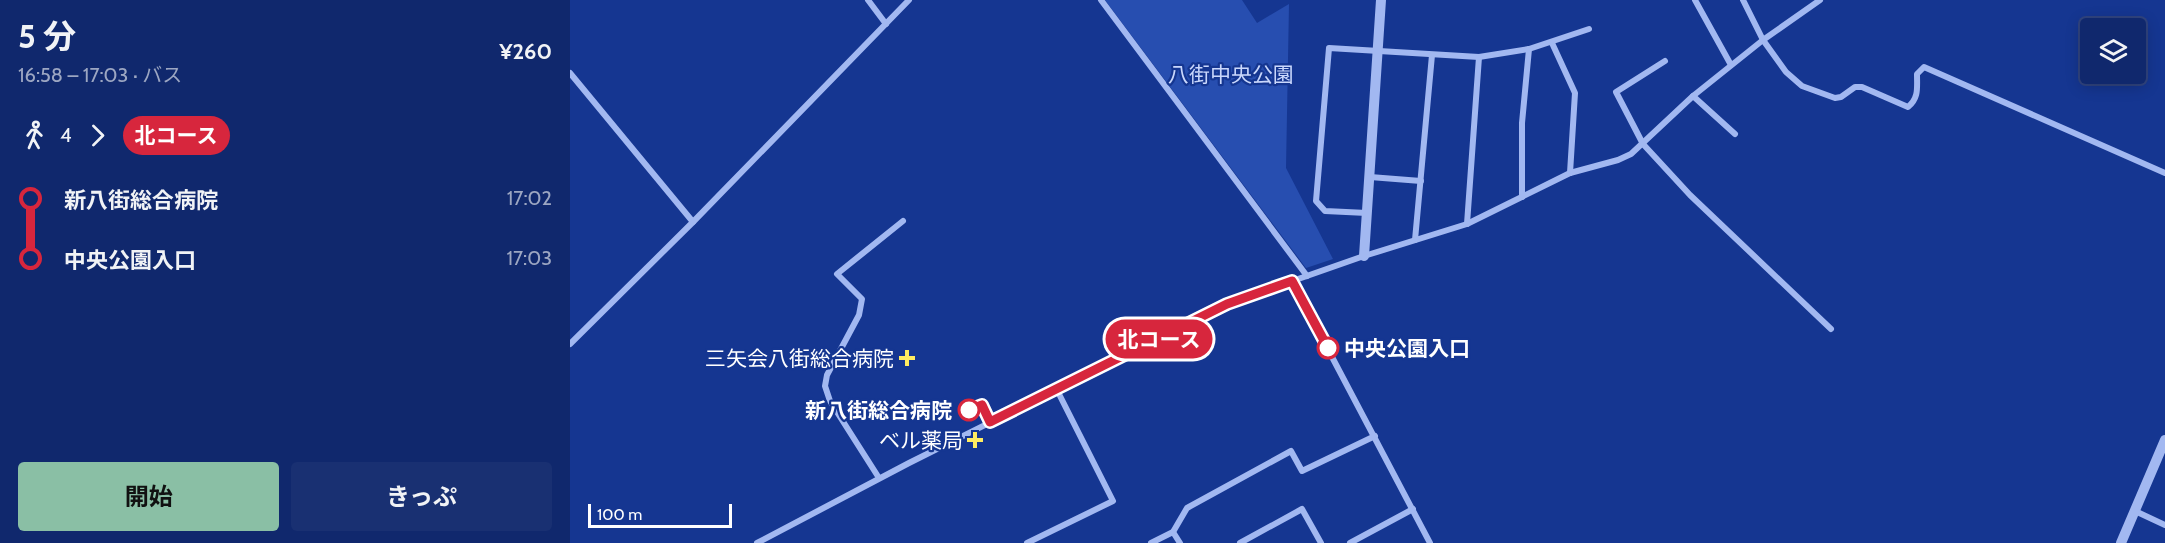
<!DOCTYPE html>
<html lang="ja">
<head>
<meta charset="utf-8">
<style>
	:root { --surface:#10286d; --page:#193072; --text:#f1f3f6; --muted:#9ca6c2; --line:#304480; --accent:#8abfa5 }
	body { margin:0; font-family:Cabin,"Noto Sans JP",sans-serif; background:var(--page); color:var(--text); height:100vh; display:flex; flex-direction:column; font-size:22px; white-space:nowrap }
	* { box-sizing:border-box; margin:0 }
	p { font-size:20px; color:var(--muted) }
	.icon { flex:none; width:33px; height:33px; fill:none; stroke:currentColor; stroke-width:2; stroke-linecap:round; stroke-linejoin:round }
	.map { position:relative; flex:1; overflow:hidden }
	.side { display:flex; flex-direction:column; background:var(--surface); width:570px }
	.side>* { flex:none }
	.badge { padding:0 12px; border-radius:20px; font-size:21px; line-height:39px }
	.controls { position:absolute; left:1510px; top:18px; display:grid; gap:12px }
	.controls a { display:grid; place-items:center; width:66px; height:66px; border-radius:6px; background:var(--surface); box-shadow:0 3px 15px #0003,0 0 0 2px var(--line); font-size:30px }
	.scale { position:absolute; left:18px; bottom:15px; width:144px; box-sizing:border-box; padding-left:6px; border:3px solid #fff; border-top:0; font-size:16px; line-height:21px; white-space:nowrap; color:#fff; -webkit-text-stroke:4px #153691; paint-order:stroke }
	.map>.badge { position:absolute; translate:-50% -50%; box-shadow:0 0 0 3px #fff }
	.legs { display:flex; align-items:center; gap:9px; height:66px; padding:0 18px; font-size:20px }
	.legs p { margin-inline-start:auto }
	.overview { display:flex; align-items:center; justify-content:space-between; height:102px; padding:0 18px }
	h1 { font-size:33px; font-weight:700; line-height:45px }
	.primary-button { display:flex; gap:12px; margin-top:auto; padding:12px 18px }
	.primary-button a { flex:1; height:69px; border-radius:6px; background:var(--accent); color:#111; font-size:24px; font-weight:700; line-height:69px; text-align:center }
	.primary-button a+a { background:var(--page); color:var(--text) }
	ul { padding:0 18px; list-style:none }
	li { display:flex; align-items:center; gap:21px; height:60px; font-size:22px }
	li i { display:grid; place-items:center; width:9px; height:100%; margin:0 8px; background:currentColor }
	li i::after { content:''; width:15px; height:15px; margin:-8px; border:4px solid; border-radius:50%; background:var(--surface) }
	li p { margin-inline-start:auto }
	li:first-child i { background:linear-gradient(#0000 50%,currentColor 0) }
	li:last-child i { background:linear-gradient(currentColor 50%,#0000 0) }
	main { display:flex; flex:1; min-height:0 }
	.map>svg:first-child { display:block }
	.green { fill:#274eb0 }
	.lines { fill:none; stroke-linecap:round; stroke-linejoin:round }
	.minor { stroke:#a2b8f1; stroke-width:6 }
	.tertiary { stroke:#a2b8f1; stroke-width:10 }
	.line-1-casing { stroke:#fff; stroke-width:14 }
	.line-1 { stroke:#d7263d; stroke-width:9 }
	.stop-1-dot { fill:#fff; stroke:#d7263d; stroke-width:3 }
	.poi-dot { fill:#ffec61; stroke:#153691; stroke-width:2 }
	.labels { text-anchor:middle; dominant-baseline:central; stroke-width:4.5; stroke-linejoin:round; paint-order:stroke }
	.park-label { font-size:21px; fill:#c9d7fc; stroke:#153691 }
	.stop-label { font-size:21px; font-weight:bold; fill:#fff; stroke:#153691; text-anchor:start }
	.poi-label { font-size:21px; fill:#fff; stroke:#153691; text-anchor:end }
</style>
</head>
<body>
<main>
<section class="side">
<div class="overview"><div><h1>5 分</h1><p>16:58 – 17:03 · バス</p></div><b>¥260</b></div>
<div class="legs"><svg class="icon" aria-label="walk" viewBox="0 0 24 24"><circle cx="13" cy="4" r="2"/><path d="M13 8l-2 6 4 7M11 14l-3 7M7 12l3-4h3l4 4"/></svg>4<svg class="icon" aria-label="forward" viewBox="0 0 24 24"><path d="M9 5l7 7-7 7"/></svg><b class="badge" style="background:#d7263d;color:#fff">北コース</b></div>
<ul>
<li><i style="color:#d7263d"></i><b>新八街総合病院</b><p>17:02</p></li>
<li><i style="color:#d7263d"></i><b>中央公園入口</b><p>17:03</p></li>
</ul>
<div class="primary-button"><a>開始</a><a>きっぷ</a></div>
</section>
<div class="map">
<svg width="1595" height="543" viewBox="0 0 1595 543">
	<rect width="100%" height="100%" fill="#153691"/>
	<!-- green -->
	<path class="green" d="M535,0H672L687,23L719,4L716,168L763,259L736,268Z"/>
	<g class="lines">
		<!-- minor -->
		<g class="minor">
			<path d="M298,0L316,24"/>
			<path d="M531,0L737,276"/>
			<path d="M1125,0L1161,65"/>
			<path d="M1173,0L1193,40L1216,72L1232,86L1265,98L1271,97L1285,87H1292L1338,107C1349,98 1347,88 1347,74L1354,67L1595,173"/>
			<path d="M982,43L1005,93L1000,173"/>
			<path d="M1095,61L1046,92L1073,144L1120,195L1261,329"/>
			<path d="M0,73L123,222"/>
			<path d="M1123,96L1165,134"/>
			<path d="M800,177L851,181"/>
			<path d="M952,197V123L959,49"/>
			<path d="M797,213L755,211L746,201L759,48L909,57L959,49L1019,29"/>
			<path d="M897,224L909,57"/>
			<path d="M845,240L862,55"/>
			<path d="M722,281L860,543"/>
			<path d="M0,344L123,222L339,0"/>
			<path d="M309,478L260,401L255,386L257,375L289,315L292,299L267,274L333,221"/>
			<path d="M1565,511L1595,525"/>
			<path d="M603,532L610,543"/>
			<path d="M187,543L339,463L657,304L794,256L897,224L1000,173L1048,160L1061,154L1123,96L1193,40L1250,0"/>
			<path d="M457,543L543,501L487,390"/>
			<path d="M581,543L603,532L617,508L721,451L732,471L805,436"/>
			<path d="M670,543L732,509L751,543"/>
			<path d="M780,543L843,509"/>
		</g>
		<!-- tertiary -->
		<g class="tertiary">
			<path d="M794,256L811,0"/>
			<path d="M1551,543L1595,440"/>
		</g>
	</g>
	<g class="lines">
		<!-- line-1 casing -->
		<g class="line-1-casing">
			<path id="line-1" d="M399,410L412,405L420,422L657,304L722,281L758,348"/>
		</g>
		<!-- line-1 -->
		<use href="#line-1" class="line-1"/>
	</g>
	<!-- markers -->
	<g class="stop-1-dot">
		<circle cx="758" cy="348" r="10"/>
		<circle cx="399" cy="410" r="10"/>
	</g>
	<g class="poi-dot">
		<path d="M334 349h6v6h6v6h-6v6h-6v-6h-6v-6h6z"/>
		<path d="M402 431h6v6h6v6h-6v6h-6v-6h-6v-6h6z"/>
	</g>
	<g class="labels">
		<!-- park labels -->
		<g class="park-label">
			<text x="661" y="74">八街中央公園</text>
		</g>
		<!-- stop labels -->
		<g class="stop-label">
			<text x="774" y="348">中央公園入口</text>
			<text x="382" y="410" text-anchor="end">新八街総合病院</text>
		</g>
		<!-- poi labels -->
		<g class="poi-label">
			<text x="324" y="358">三矢会八街総合病院</text>
			<text x="393" y="440">ベル薬局</text>
		</g>
	</g>
</svg>
<div class="controls">
<a><svg class="icon" aria-label="layers" viewBox="0 0 24 24"><path d="M12 4l9 5-9 5-9-5zM3 14l9 5 9-5"/></svg></a>
</div>
<div class="scale">100 m</div>
<b class="badge" style="left:589px;top:339px;background:#d7263d;color:#fff">北コース</b>
</div>
</main>
</body>
</html>
